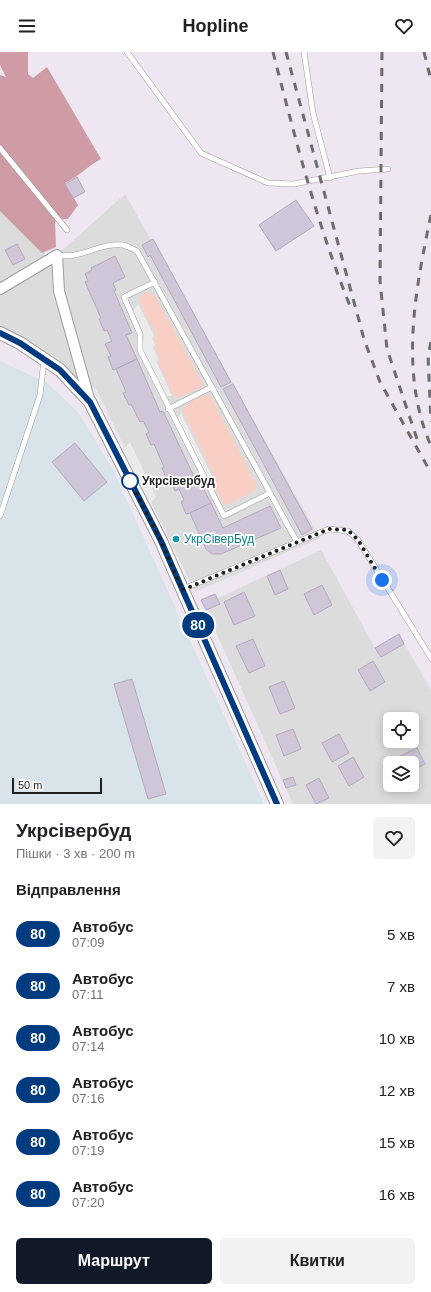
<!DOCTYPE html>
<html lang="uk">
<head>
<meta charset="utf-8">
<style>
	:root { --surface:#fff; --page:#f2f2f2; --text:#202124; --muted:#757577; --accent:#111827 }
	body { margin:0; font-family:Helvetica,sans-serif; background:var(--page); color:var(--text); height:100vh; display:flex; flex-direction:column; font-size:15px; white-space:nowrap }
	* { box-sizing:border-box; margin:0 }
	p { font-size:13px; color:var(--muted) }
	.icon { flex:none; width:22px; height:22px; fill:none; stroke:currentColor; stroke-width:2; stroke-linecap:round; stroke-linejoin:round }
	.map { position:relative; height:752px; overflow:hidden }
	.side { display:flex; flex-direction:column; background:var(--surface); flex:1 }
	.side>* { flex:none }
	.badge { padding:0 8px; border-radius:13px; font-size:14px; line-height:26px }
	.fabs { position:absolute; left:383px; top:660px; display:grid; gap:8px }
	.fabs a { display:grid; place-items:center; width:36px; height:36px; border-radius:6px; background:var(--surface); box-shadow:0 2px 10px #0003; font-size:20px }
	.scale { position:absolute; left:12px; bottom:10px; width:90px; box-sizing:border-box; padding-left:4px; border:2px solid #1f1f1f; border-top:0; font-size:11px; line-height:14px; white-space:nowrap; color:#1f1f1f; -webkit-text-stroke:3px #fff; paint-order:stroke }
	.you { position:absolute; width:20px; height:20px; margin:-10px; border:3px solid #fff; border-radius:50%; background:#1a73e8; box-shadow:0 0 0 6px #1a73e833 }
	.map>.badge { position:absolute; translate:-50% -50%; box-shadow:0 0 0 2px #fff }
	h2 { padding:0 16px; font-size:15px; line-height:36px }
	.round { display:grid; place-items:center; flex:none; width:42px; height:42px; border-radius:6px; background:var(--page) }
	.headline { display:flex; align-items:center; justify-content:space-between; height:68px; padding:0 16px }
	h1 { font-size:19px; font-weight:800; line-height:30px }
	.primary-button { display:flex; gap:8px; margin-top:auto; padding:8px 16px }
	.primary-button a { flex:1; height:46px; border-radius:6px; background:var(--accent); color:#fff; font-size:16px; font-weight:800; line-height:46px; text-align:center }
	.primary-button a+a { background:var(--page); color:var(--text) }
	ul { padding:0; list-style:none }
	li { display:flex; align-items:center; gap:12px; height:52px; padding:0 16px }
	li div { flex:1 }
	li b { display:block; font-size:15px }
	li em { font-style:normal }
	li .badge { min-width:44px; font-weight:700; text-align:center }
	header { display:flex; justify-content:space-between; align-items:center; height:52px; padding:0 16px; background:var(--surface); font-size:18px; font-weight:800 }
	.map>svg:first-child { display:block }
	.residential { fill:#dcdcdd; fill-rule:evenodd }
	.industrial { fill:#d8e4e9 }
	.forest { fill:#cf9ba5 }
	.park { fill:#f9cec4 }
	.parking { fill:#ebebeb }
	.building { fill:#cfc6d7; stroke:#b6a8c2 }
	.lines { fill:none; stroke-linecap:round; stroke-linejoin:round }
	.service-casing { stroke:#9c9c9c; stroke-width:6 }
	.minor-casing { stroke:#9c9c9c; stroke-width:12 }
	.tertiary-casing { stroke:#9c9c9c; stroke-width:14 }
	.service { stroke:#fff; stroke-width:5 }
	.minor { stroke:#fff; stroke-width:10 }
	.tertiary { stroke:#fff; stroke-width:12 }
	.rail { stroke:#6d6d6d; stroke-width:3; stroke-dasharray:8 8; stroke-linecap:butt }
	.line-casing { stroke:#fff; stroke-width:9 }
	.line { stroke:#003b80; stroke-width:6 }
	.walk { stroke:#1f1f1f; stroke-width:4; stroke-dasharray:0 7.2 }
	.stop-dot { fill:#fff; stroke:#003b80; stroke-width:2 }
	.culture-dot { fill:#0f9aa8; stroke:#fff; stroke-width:1.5 }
	.labels { text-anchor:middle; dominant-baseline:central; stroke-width:3.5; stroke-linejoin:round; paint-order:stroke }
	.stop-label { font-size:12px; font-weight:bold; fill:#1f1f1f; stroke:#fff; text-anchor:start }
	.culture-label { font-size:12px; fill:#0d838f; stroke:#fff; text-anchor:start }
</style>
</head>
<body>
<header><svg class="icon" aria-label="menu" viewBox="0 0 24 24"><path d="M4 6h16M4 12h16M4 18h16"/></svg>Hopline<svg class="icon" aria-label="heart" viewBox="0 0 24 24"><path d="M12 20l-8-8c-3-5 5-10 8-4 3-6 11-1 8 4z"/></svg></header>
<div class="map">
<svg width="431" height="752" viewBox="0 0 431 752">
	<rect width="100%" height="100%" fill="#eee6f0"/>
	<!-- residential -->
	<g class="residential">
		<path d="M0,113L50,177L43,206L0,231Z"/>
		<path d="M125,142L320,486L195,540L96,337L0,279V237L57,203Z"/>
		<path d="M321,498L375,596L399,582L431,638V752H293L206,558L218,546ZM390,667H412V689H390ZM390,711H412V733H390Z"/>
	</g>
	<!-- industrial -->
	<path class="industrial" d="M0,309L47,331L79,361L114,420L264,752H0Z"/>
	<!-- forest -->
	<path class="forest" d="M0,0H28V22L33,26L47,15L101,107C88,114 78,125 65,131L78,153L68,167H58L55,170L56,195L42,201L0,159V23L6,25L0,13Z"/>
	<!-- park -->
	<g class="park">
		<path d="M144,241H150L155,244L203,332L200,336L178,346L174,344L158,310L160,306L155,296L157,293L154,287L156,283L140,251V245Z"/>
		<path d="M205,343L211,345L257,434L254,439L229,452L223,451L212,429L214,424L183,359L186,352Z"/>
	</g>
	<!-- parking -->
	<g class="parking">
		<path d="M138,252L154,283L152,286L155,293L153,296L158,306L157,311L172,344H164L142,297L144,283L133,259Z"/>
		<path d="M181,361L212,424L208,429L177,368Z"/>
		<path d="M130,390L156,445L149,453L123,398Z"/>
	</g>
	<!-- building -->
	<g class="building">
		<path d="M77,125L85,140L73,146L65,132Z"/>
		<path d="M296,148L314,174L276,199L259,173Z"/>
		<path d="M153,187L231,330L221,335L150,203L148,205L142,193Z"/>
		<path d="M17,192L25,207L13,213L5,198Z"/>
		<path d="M115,204L125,225L113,231L116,238L114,239L132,281L126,283L137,307L113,318L108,305L111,304L105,292L112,289L107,278L104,279L99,267L101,266L85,230L88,229L85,222L92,218L91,216Z"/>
		<path d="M137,307L160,360L163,359L196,429L199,428L211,451L190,461L186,462L181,450L184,448L179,437L175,439L170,427L167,428L162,416L164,415L154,392L151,393L146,382L149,380L143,369L140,370L131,352L129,353L123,341L126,340L116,317Z"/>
		<path d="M233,332L312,477L302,483L223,337Z"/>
		<path d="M75,391L107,430L84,449L52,410Z"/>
		<path d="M211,451L223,476L270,454L281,476L221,502H212L206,497L190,461Z"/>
		<path d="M280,518L288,537L275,543L267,524Z"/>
		<path d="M322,533L332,553L314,563L304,542Z"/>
		<path d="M244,540L255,564L234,573L224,550Z"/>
		<path d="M215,542L220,552L206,558L201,548Z"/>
		<path d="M399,582L404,592L381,605L375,596Z"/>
		<path d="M253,587L265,614L249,621L236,594Z"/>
		<path d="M373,609L385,630L370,639L358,618Z"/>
		<path d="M132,627L166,742L148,747L114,632Z"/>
		<path d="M284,629L295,656L280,662L269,635Z"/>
		<path d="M293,677L301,697L284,704L276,683Z"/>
		<path d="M339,682L349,701L332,710L322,691Z"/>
		<path d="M417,696L425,712L412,719V711H399L396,706Z"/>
		<path d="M353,705L364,725L349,734L338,714Z"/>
		<path d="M293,725L296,733L286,736L283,728Z"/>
		<path d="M319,726L329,746L316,752L306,733Z"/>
	</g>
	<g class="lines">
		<!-- service casing -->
		<g class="service-casing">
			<g id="service">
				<path d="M127,0L201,101L230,114L268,131L294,132L359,119L388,117"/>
				<path d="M304,0L313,61L330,126"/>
				<path d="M0,96L67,178"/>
				<path d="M57,203C80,208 100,190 123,193C127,194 133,197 137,199L297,490"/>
				<path d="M155,230L124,245L140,282V298L224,464L270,441"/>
				<path d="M168,357L212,335"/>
				<path d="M0,464L40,343L44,308"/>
				<path d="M183,537L329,477L348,479L358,488L431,606"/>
			</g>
		</g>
		<!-- minor casing -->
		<g class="minor-casing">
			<path id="minor" d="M0,237L57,203L59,239L90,350"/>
		</g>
		<!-- tertiary casing -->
		<g class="tertiary-casing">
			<path id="tertiary" d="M0,281L20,291L60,318L90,350L161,489L277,752"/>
		</g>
		<!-- service -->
		<use href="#service" class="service"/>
		<!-- minor -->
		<use href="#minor" class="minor"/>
		<!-- tertiary -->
		<use href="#tertiary" class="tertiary"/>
		<!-- rail -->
		<g class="rail">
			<path d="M273,0C295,86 317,172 350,254"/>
			<path d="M286,0L364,287L380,330L431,421"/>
			<path d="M382,0L380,229L387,297L418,390"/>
			<path d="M424,0L431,28"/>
			<path d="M431,163C415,239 399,321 431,394"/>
			<path d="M431,290L428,304L431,370"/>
		</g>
	</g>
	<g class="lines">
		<!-- line casing -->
		<g class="line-casing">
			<path id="line" d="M0,281L20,291L60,318L90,350L161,489L277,752"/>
		</g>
		<!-- line -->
		<use href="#line" class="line"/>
		<!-- walk -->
		<path class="walk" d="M130,429L161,489L182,538L329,477L348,478L358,488L382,528"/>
	</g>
	<!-- markers -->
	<circle class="stop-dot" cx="130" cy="429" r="8"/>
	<circle class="culture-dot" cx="176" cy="487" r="4"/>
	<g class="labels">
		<!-- stop labels -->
		<g class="stop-label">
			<text x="142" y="429">Укрсівербуд</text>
		</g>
		<!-- culture labels -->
		<g class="culture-label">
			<text x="184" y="487">УкрСіверБуд</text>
		</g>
	</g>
</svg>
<div class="fabs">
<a><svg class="icon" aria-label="locate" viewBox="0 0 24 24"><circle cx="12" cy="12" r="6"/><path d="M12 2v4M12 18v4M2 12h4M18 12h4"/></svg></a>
<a><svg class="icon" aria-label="layers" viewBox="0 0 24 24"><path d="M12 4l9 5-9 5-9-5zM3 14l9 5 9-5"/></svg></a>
</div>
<div class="scale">50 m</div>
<div class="you" style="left:382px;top:528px"></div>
<b class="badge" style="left:198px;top:573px;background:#003b80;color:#fff">80</b>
</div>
<section class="side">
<div class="headline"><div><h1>Укрсівербуд</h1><p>Пішки · 3 хв · 200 m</p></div><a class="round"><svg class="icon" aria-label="heart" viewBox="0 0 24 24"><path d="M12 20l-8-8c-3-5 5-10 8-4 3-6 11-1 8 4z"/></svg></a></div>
<h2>Відправлення</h2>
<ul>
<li><span class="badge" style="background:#003b80;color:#fff">80</span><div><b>Автобус</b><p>07:09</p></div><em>5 хв</em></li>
<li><span class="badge" style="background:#003b80;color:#fff">80</span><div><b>Автобус</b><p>07:11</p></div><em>7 хв</em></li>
<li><span class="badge" style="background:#003b80;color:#fff">80</span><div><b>Автобус</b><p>07:14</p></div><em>10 хв</em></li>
<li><span class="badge" style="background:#003b80;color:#fff">80</span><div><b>Автобус</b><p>07:16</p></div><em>12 хв</em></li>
<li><span class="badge" style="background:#003b80;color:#fff">80</span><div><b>Автобус</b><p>07:19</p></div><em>15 хв</em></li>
<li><span class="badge" style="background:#003b80;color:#fff">80</span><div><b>Автобус</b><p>07:20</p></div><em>16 хв</em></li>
</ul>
<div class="primary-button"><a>Маршрут</a><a>Квитки</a></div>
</section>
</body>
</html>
